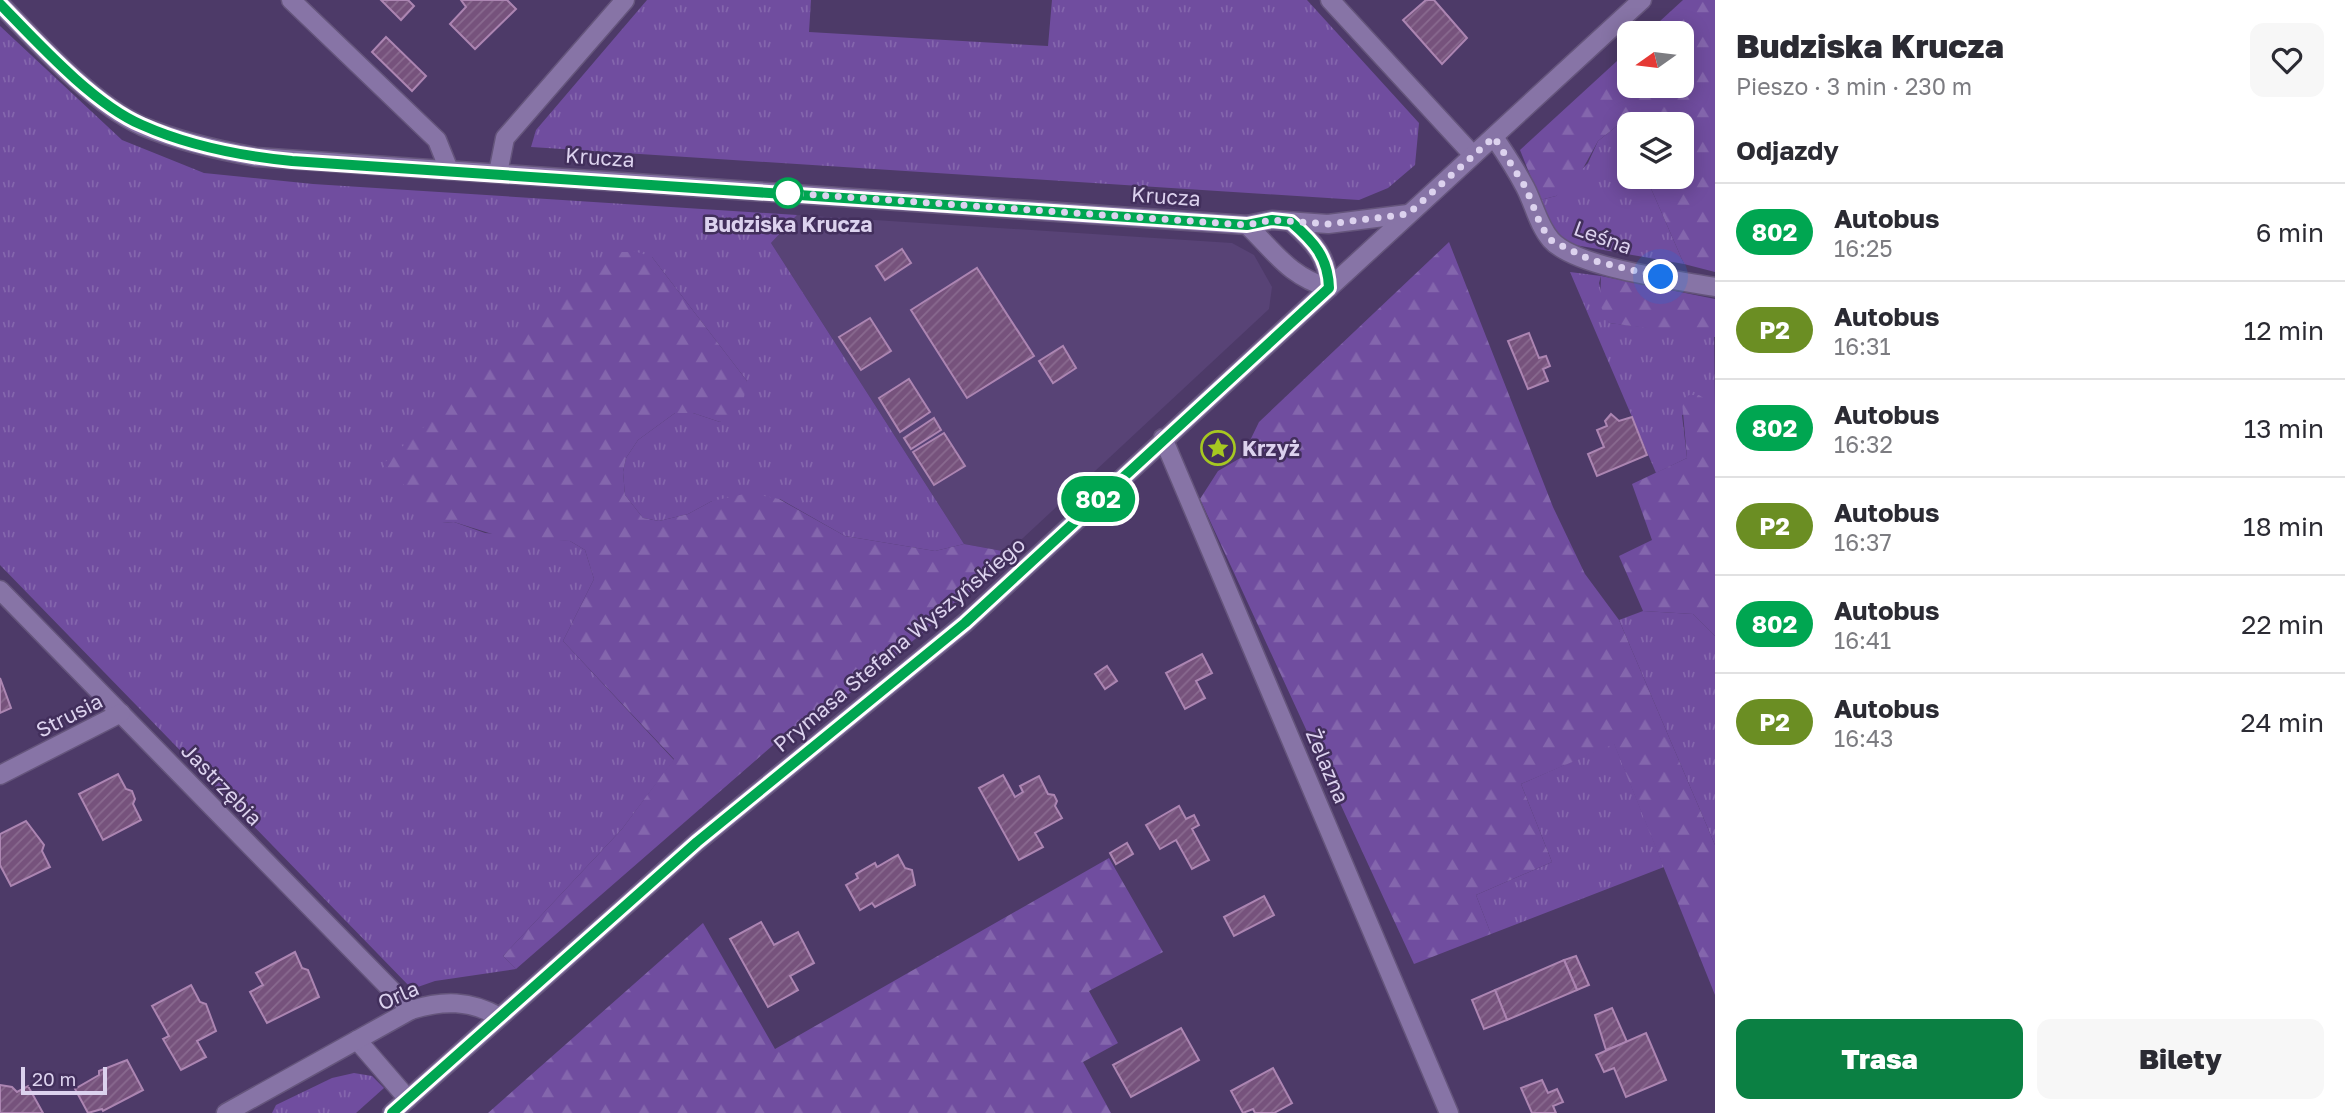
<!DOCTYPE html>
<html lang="pl">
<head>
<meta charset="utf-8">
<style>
	:root { --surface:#fff; --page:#f7f7f7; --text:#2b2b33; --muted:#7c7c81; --line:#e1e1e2; --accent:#0b8043 }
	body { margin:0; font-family:"Golos Text",sans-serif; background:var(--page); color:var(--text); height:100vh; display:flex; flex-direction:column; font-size:26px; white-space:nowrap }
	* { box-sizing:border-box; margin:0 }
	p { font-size:23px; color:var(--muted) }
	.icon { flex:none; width:38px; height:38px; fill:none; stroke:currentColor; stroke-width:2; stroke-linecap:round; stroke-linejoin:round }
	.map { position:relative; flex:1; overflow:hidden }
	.side { display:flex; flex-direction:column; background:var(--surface); width:630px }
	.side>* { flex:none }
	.badge { padding:0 14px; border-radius:23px; font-size:24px; line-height:46px }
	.needle { width:46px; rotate:256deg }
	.buttons { position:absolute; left:1617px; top:21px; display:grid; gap:14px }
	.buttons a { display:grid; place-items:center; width:77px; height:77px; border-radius:14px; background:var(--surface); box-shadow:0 4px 18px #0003; font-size:35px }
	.scale { position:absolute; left:21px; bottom:18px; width:86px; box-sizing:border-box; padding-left:7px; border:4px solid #dcd2ee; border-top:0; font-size:19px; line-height:24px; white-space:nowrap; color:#dcd2ee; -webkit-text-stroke:5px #422f5c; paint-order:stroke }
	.you { position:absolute; width:35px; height:35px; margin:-18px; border:5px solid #fff; border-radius:50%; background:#1a73e8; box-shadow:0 0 0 10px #1a73e833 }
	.map>.badge { position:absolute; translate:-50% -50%; box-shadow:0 0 0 4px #fff }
	h2 { padding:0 21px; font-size:26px; line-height:63px }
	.round { display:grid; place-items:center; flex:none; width:74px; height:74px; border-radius:14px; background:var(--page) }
	.head { display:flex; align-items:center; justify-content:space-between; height:119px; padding:0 21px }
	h1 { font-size:33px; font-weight:800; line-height:52px }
	.button { display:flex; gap:14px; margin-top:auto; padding:14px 21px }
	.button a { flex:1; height:80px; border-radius:14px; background:var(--accent); color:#fff; font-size:28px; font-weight:800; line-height:80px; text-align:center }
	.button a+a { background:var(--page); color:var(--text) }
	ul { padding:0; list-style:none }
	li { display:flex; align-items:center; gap:21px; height:98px; padding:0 21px; border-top:2px solid var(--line) }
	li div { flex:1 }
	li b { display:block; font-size:26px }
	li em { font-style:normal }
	li .badge { min-width:77px; font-weight:700; text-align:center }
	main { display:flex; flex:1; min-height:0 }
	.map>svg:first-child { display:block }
	.built { fill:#584376 }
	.grass { fill:url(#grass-tufts) }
	.forest { fill:url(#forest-firs) }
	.building { fill:url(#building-hatch); stroke:#ac85b2; stroke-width:2 }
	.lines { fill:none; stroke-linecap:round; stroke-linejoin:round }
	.minor-casing { stroke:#65557c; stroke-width:21 }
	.tertiary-casing { stroke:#65557c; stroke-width:21 }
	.minor { stroke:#8774a6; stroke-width:18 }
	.tertiary { stroke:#8774a6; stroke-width:18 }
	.line-casing { stroke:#fff; stroke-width:16 }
	.line { stroke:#00a651; stroke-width:10 }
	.walk { stroke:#dcd2ee; stroke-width:7; stroke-dasharray:0 12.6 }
	.stop-dot { fill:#fff; stroke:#00a651; stroke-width:3.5 }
	.labels { text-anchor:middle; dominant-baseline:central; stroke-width:5; stroke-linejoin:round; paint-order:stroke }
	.street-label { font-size:21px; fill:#dcd2ee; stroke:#422f5c }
	.stop-label { font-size:21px; font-weight:bold; fill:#dcd2ee; stroke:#422f5c }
	.poi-label { font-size:21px; font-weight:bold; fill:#dcd2ee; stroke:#422f5c; text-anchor:start }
</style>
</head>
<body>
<main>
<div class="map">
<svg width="1715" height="1113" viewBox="0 0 1715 1113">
	<defs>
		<pattern id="grass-tufts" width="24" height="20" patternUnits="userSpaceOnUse" patternTransform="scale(1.75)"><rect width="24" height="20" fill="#704d9f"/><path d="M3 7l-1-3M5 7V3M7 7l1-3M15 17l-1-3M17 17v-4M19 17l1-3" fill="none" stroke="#8466ad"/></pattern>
		<pattern id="forest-firs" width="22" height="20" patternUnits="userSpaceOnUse" patternTransform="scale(1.75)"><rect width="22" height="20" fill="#704d9f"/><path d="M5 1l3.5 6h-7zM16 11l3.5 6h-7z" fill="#8466ad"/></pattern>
		<pattern id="building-hatch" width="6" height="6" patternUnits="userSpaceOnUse" patternTransform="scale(1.75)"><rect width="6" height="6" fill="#76527c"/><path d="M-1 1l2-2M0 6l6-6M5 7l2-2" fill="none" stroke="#896a8f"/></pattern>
	</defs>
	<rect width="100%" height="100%" fill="#4d3a68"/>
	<!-- built -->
	<path class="built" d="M797,215L1232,243L1254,255L1272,287L1269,309L1008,552L964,544L771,243Z"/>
	<!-- grass -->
	<g class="grass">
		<path d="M647,0H811L809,32L1048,46L1052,0H1307L1419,123L1415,165L1388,188L1359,200L531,147L536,130Z"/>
		<path d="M0,26L122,140L204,173L313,184L797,215L771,243L964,544L935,551L845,536L780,499L712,501L688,514L659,521L643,518L625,495L623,472L626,458L638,440L675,413H693L720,422L747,381L652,257L442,523L454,522L485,533L570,541L585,550L594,579L563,641L674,760L622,829L503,956L516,969L435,981L412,989L0,565Z"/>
		<path d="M1622,122L1629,138V177H1646L1684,264L1575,245L1555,234L1540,200L1556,196L1588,163L1598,141Z"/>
		<path d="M1570,272L1601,276L1599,283L1609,323L1714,335L1715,406L1682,415L1687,458L1656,473Z"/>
		<path d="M1643,611L1693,614L1715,636V845L1619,620Z"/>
		<path d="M1614,743L1664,867L1491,934L1476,895L1552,862L1521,784Z"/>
		<path d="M354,1073L372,1076L384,1088L356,1113H272L276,1105L332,1078Z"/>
	</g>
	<!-- forest -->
	<g class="forest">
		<path d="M1683,0H1715V272L1684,264L1646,177H1682V124H1629V138L1622,122L1598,141L1575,183L1556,196L1540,200L1520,150L1629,50V86H1682V33H1647Z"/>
		<path d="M1449,242L1553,507L1585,574L1619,620L1715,845V995L1614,744L1521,784L1552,862L1476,895L1491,934L1414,964L1200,499L1218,471L1242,457L1259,422Z"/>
		<path d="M617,252H637L652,257L747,381L742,408L720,422L693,413H675L638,440L626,458L623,472L625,495L643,518L659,521L688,514L712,501L749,493L779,499L845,536L935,551L964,544L1008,552L987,577L857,689L794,727L516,969L503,956L622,829L674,759L563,641L594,579L585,550L570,541L508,539L454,522L442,523L383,464Z"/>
		<path d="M1601,276L1715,299V337L1609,323L1600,305Z"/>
		<path d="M1689,395H1699L1715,406V636L1693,614L1643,611L1619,556L1652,540L1632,484L1687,458L1682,401Z"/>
		<path d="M1109,858L1163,952L1089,991L1118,1043L1083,1062L1111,1113H488L703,923L775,1049Z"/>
	</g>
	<!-- building -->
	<g class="building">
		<path d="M381,0H408L414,6L401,20Z"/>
		<path d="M507,0L516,9L475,49L450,24L466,7L461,0Z"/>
		<path d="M1426,0H1434L1467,38L1442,64L1403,20Z"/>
		<path d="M386,37L426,76L412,91L372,52Z"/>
		<path d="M902,249L911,263L885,280L876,266Z"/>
		<path d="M977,268L1034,356L967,398L911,310Z"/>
		<path d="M870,318L891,351L861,370L839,337Z"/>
		<path d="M1529,333L1539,358L1546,356L1550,366L1543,369L1548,381L1528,389L1508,341Z"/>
		<path d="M1063,346L1076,368L1053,383L1039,361Z"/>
		<path d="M909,379L930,412L900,432L879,398Z"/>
		<path d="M1611,414L1619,421L1632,417L1647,455L1597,476L1588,454L1604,447L1597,430L1607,426L1605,421Z"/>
		<path d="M934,418L941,430L911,449L904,438Z"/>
		<path d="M944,433L965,466L934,485L913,452Z"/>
		<path d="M1202,654L1212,673L1196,681L1205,698L1185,709L1166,673Z"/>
		<path d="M1107,666L1117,681L1105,689L1095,674Z"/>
		<path d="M0,678L11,708L0,713Z"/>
		<path d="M118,774L126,789L132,791L135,799L133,804L141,820L103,840L79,794Z"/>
		<path d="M1003,775L1015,797L1023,792L1020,786L1039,776L1048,794L1054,795L1057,801L1055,806L1062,818L1035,833L1043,847L1019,860L979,788Z"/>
		<path d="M1179,806L1186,819L1194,815L1199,825L1192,829L1209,860L1192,869L1176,840L1160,849L1146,825Z"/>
		<path d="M26,821L44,845L42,851L50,867L11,886L0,865V834Z"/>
		<path d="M1127,843L1133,854L1116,864L1110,853Z"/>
		<path d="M898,855L905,868L912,870L915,885L875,907L872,903L860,910L846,885L858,878L856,874L875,863L877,867Z"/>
		<path d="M1264,896L1274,915L1234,936L1224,917Z"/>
		<path d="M761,922L774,945L798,932L814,963L790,976L798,990L768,1007L730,939Z"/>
		<path d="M295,952L302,968L308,970L319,997L267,1023L250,992L263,985L256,973Z"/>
		<path d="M1576,956L1589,985L1577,990L1564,960Z"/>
		<path d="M1564,960L1577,990L1507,1020L1495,990Z"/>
		<path d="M191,985L200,1002L206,1004L216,1031L197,1041L206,1057L181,1070L163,1039L169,1036L152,1006Z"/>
		<path d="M1495,990L1507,1020L1484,1029L1472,1000Z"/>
		<path d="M1612,1008L1627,1042L1606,1050L1595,1015Z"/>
		<path d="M1181,1028L1199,1060L1131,1097L1113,1065Z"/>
		<path d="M1646,1033L1666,1080L1626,1097L1614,1068L1604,1072L1596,1055Z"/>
		<path d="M127,1060L143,1090L103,1111L102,1109L88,1113L75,1089L99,1075V1071Z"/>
		<path d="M1273,1068L1292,1103L1274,1113H1255L1253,1109L1243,1113L1231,1091Z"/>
		<path d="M1542,1080L1548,1093L1557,1089L1563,1102L1553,1106L1556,1113H1532L1521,1088Z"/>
		<path d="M0,1085L12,1087L17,1092L28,1086L43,1113H0Z"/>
	</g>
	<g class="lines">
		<!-- minor casing -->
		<g class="minor-casing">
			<g id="minor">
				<path d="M291,0L437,140L449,170"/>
				<path d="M1330,0L1473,155"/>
				<path d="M1494,137C1505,153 1516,170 1525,187C1534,204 1538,225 1551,240C1576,268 1677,280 1715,287"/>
				<path d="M498,173L505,138L625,0"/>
				<path d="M1163,438L1449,1113"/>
				<path d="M0,590L411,1010"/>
				<path d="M0,775L121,713"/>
				<path d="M357,1040L408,1099"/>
				<path d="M226,1113L411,1010C443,1000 470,1000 500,1017"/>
			</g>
		</g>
		<!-- tertiary casing -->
		<g class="tertiary-casing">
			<g id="tertiary">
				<path d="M0,4C38,43 93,104 142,126C178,141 217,150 256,157L1247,225L1272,220L1328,224L1408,214"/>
				<path d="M1291,222C1314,242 1328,257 1329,288"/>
				<path d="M1247,225C1276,253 1289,276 1329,288"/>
				<path d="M392,1113L697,842L965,623L1642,0"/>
			</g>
		</g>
		<!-- minor -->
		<use href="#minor" class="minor"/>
		<!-- tertiary -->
		<use href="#tertiary" class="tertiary"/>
	</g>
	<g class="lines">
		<!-- line casing -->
		<g class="line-casing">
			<path id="line" d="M0,4C38,43 93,104 142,125C189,146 241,156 292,161L1247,225L1272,220L1291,222C1314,242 1328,257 1329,288L965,623L697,842L392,1113"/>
		</g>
		<!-- line -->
		<use href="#line" class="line"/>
		<!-- walk -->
		<path class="walk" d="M788,193L1247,225L1272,220L1328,224L1408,214L1494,137L1526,188L1541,226L1552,241L1591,260L1661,277"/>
	</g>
	<!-- icons -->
	<defs>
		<g id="sight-ring" transform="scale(1.75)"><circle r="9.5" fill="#422f5c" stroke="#a6c821" stroke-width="1.5"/><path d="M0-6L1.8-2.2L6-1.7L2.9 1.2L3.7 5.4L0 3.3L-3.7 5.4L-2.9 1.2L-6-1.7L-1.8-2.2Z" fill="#a6c821"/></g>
	</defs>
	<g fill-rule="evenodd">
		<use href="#sight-ring" x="1218" y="448"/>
	</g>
	<!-- markers -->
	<circle class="stop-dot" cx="788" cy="193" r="14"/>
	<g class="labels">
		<!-- street labels -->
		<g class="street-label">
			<text transform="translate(600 157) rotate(4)">Krucza</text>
			<text transform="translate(1166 196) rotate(4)">Krucza</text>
			<text transform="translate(1603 237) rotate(20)">Leśna</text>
			<text transform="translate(899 644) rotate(-40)">Prymasa Stefana Wyszyńskiego</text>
			<text transform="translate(69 715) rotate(-27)">Strusia</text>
			<text transform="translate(1328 766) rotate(67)">Żelazna</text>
			<text transform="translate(222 784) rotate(46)">Jastrzębia</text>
			<text transform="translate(398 995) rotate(-24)">Orla</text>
		</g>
		<!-- stop labels -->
		<g class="stop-label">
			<text x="788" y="224">Budziska Krucza</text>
		</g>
		<!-- poi labels -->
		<g class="poi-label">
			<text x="1242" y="448">Krzyż</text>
		</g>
	</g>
</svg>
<div class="buttons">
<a><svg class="needle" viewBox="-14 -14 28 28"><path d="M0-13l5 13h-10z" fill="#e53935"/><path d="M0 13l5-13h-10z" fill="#7c7c81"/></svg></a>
<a><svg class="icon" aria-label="layers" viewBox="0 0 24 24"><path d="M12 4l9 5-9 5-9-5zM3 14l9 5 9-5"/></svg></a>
</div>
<div class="scale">20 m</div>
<div class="you" style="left:1661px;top:277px"></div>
<b class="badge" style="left:1098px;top:499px;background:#00a651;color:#fff">802</b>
</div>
<section class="side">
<div class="head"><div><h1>Budziska Krucza</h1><p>Pieszo · 3 min · 230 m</p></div><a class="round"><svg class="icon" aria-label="heart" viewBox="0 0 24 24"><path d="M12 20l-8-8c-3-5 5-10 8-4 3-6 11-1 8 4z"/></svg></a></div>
<h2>Odjazdy</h2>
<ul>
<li><span class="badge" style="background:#00a651;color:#fff">802</span><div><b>Autobus</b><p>16:25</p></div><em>6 min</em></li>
<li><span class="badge" style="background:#6b8e23;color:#fff">P2</span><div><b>Autobus</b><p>16:31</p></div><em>12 min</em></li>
<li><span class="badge" style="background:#00a651;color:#fff">802</span><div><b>Autobus</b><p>16:32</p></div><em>13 min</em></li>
<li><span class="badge" style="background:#6b8e23;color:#fff">P2</span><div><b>Autobus</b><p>16:37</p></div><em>18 min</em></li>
<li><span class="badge" style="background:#00a651;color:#fff">802</span><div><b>Autobus</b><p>16:41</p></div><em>22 min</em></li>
<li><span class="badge" style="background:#6b8e23;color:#fff">P2</span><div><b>Autobus</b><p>16:43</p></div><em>24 min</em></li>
</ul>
<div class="button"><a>Trasa</a><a>Bilety</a></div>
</section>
</main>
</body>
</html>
